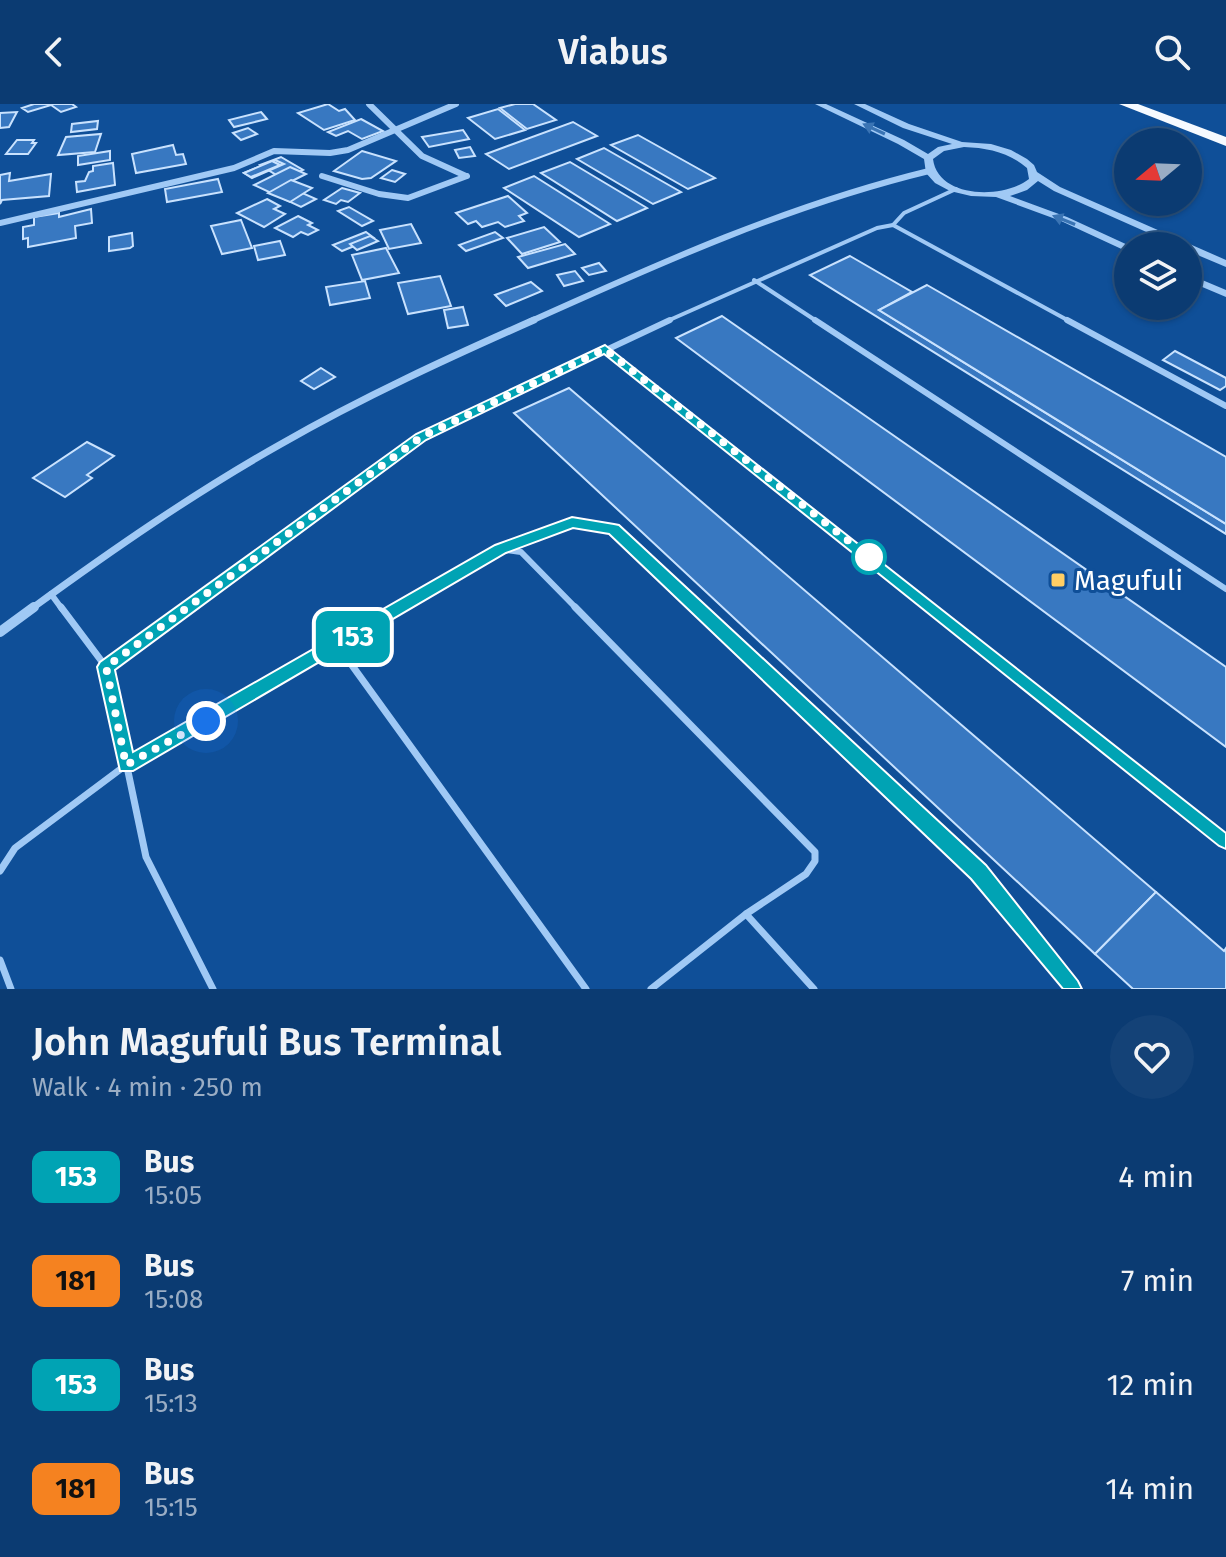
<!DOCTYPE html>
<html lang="en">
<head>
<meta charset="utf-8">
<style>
	:root { --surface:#0b3b72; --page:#144277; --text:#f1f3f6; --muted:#9aadc4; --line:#2b5584 }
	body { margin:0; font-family:"Fira Sans",sans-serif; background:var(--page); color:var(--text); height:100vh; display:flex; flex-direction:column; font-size:30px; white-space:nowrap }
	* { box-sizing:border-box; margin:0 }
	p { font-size:26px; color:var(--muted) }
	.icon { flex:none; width:44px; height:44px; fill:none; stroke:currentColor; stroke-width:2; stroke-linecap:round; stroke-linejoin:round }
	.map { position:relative; height:885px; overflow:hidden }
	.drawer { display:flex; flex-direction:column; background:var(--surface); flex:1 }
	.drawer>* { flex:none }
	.badge { padding:0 16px; border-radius:12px; font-size:28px; line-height:52px }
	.needle { width:52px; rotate:251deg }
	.buttons { position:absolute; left:1114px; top:24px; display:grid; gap:16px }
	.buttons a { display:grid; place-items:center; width:88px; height:88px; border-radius:50%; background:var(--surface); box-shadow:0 2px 6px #0004,0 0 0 2px var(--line); font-size:40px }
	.you { position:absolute; width:40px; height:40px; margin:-20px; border:6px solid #fff; border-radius:50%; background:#1a73e8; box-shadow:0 0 0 12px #1a73e833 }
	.map>.badge { position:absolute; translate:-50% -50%; box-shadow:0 0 0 4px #fff }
	.round { display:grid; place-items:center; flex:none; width:84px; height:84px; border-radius:42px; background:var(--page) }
	.overview { display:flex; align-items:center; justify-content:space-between; height:136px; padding:0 32px }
	h1 { font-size:38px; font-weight:600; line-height:60px }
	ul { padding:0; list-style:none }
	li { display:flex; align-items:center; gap:24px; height:104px; padding:0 32px }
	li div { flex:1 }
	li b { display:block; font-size:30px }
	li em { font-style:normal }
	li .badge { min-width:88px; font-weight:700; text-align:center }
	header { display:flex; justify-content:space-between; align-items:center; height:104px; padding:0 32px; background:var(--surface); font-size:36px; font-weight:600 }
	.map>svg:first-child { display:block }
	.building { fill:#3878c1; stroke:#c9e2fe; stroke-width:2 }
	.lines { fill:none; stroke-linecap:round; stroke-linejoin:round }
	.service-far2 { stroke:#a0c9f5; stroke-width:4 }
	.service-far1 { stroke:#a0c9f5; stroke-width:6 }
	.service { stroke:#a0c9f5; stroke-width:7 }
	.minor-far2 { stroke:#a0c9f5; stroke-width:6 }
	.minor-far1 { stroke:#a0c9f5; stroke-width:7 }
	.minor { stroke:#a0c9f5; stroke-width:10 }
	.tertiary { fill:#a0c9f5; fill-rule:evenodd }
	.trunk { fill:#f6faff; fill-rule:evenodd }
	.oneway { fill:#3a74b4 }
	.line { fill:#00a3b4; stroke:#fff; stroke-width:2 }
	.walk { stroke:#fff; stroke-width:8; stroke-dasharray:0 14.4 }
	.stop-dot { fill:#fff; stroke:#00a3b4; stroke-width:4 }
	.poi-dot { fill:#ffce64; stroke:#0f4f98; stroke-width:3 }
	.labels { text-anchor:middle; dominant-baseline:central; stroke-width:6; stroke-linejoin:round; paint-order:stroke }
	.poi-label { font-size:28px; fill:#fff; stroke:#0f4f98; text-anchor:start }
</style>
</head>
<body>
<header><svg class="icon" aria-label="back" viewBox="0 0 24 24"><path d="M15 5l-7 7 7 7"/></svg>Viabus<svg class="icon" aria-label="search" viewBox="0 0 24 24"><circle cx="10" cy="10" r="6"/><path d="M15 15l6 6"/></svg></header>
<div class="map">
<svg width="1226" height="885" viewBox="0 0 1226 885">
	<rect width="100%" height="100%" fill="#0f4f98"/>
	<!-- building -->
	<g class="building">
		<path d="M34,0H72L76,3L61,8L51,1L28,8L22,4Z"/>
		<path d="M328,0L339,7L345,5L355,16L324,26L298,9Z"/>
		<path d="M515,0H533L556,16L527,25L500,4Z"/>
		<path d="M498,5L525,26L495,35L468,14Z"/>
		<path d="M17,8L9,23L0,24V9Z"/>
		<path d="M261,8L267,15L234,23L229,16Z"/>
		<path d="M361,15L383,27L362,35L348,27L336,32L328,28Z"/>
		<path d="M98,17L97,25L71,28L72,20Z"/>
		<path d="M573,18L597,32L509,65L486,50Z"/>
		<path d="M248,24L257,30L241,36L233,29Z"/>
		<path d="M463,26L469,35L429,43L422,33Z"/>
		<path d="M101,30L95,48L58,51L66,33Z"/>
		<path d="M638,31L715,74L688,85L611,41Z"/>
		<path d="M17,36H34L32,39H36L28,50H6Z"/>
		<path d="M173,41L176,51L183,50L186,60L136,69L132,50Z"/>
		<path d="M470,43L475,52L459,54L455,46Z"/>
		<path d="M604,44L681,88L653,100L577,55Z"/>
		<path d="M110,47V56L78,61V52Z"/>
		<path d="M362,47L396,57L371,74L362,75L334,67Z"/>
		<path d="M281,53L303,66L283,75L260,61Z"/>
		<path d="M275,56L284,60L252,74L244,69Z"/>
		<path d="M272,57L280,61L251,73L244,69Z"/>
		<path d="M570,58L647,104L617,117L541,69Z"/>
		<path d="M113,59L115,81L77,88L76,78L85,77L89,68L93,67V62Z"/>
		<path d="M290,63L306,70L284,81L316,95L301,103L254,81Z"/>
		<path d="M392,66L405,70L395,78L381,74Z"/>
		<path d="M10,69L9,77L51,70L49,92L2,96L0,100V71Z"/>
		<path d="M534,72L610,120L579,133L504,84Z"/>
		<path d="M218,75L222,88L167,98L165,85Z"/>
		<path d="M291,76L312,84L290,98L268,89Z"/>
		<path d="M342,84L360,89L348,98L341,96L336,100L324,96Z"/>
		<path d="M508,92L527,109L519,112L524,117L505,123L498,118L482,123L476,117L468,120L456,109Z"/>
		<path d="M267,95L280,102L274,105L285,110L264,123L237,109Z"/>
		<path d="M349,103L373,117L362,122L338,107Z"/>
		<path d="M91,105L92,119L75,122L76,134L28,143V134L23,135V123L34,121V113L59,109V113Z"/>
		<path d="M298,112L312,119L308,121L318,126L308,131L301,128L293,133L275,124Z"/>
		<path d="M241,116L252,144L222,150L211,122Z"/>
		<path d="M411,120L421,139L389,145L380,126Z"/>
		<path d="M544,123L560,138L522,150L507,134Z"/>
		<path d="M366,128L374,134L342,147L333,141Z"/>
		<path d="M495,128L503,134L466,147L459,141Z"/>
		<path d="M132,129L133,142L130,144L109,147V133Z"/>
		<path d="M370,132L378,137L357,146L350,140Z"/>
		<path d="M280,137L285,151L258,156L254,142Z"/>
		<path d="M565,140L575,150L528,164L518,153Z"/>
		<path d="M386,144L399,169L362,176L352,151Z"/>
		<path d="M850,152L912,188L879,206L1226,420V430L810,171Z"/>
		<path d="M599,159L606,167L589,171L582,164Z"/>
		<path d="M575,167L583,177L564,182L557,171Z"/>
		<path d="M440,172L451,202L408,210L398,179Z"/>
		<path d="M365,177L370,194L330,201L326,183Z"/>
		<path d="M531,178L542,187L506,202L495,191Z"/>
		<path d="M927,181L1226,353V420L879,206Z"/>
		<path d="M463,203L468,221L448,224L444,206Z"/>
		<path d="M722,212L1226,563V643L676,234Z"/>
		<path d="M1175,247L1226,274V282L1220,286L1163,256Z"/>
		<path d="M321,264L335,273L314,285L301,277Z"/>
		<path d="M569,284L1156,788L1095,850L514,309Z"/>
		<path d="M87,338L114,352L87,371L92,374L65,393L33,374Z"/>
		<path d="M1156,788L1224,847L1226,844V885H1133L1095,850Z"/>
	</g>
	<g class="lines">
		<!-- service-far2 -->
		<g class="service-far2">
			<path d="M893,121L904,109L956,85"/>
			<path d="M754,176L818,218"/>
			<path d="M665,218L877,124L893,121L1071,218"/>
		</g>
		<!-- service-far1 -->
		<g class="service-far1">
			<path d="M815,216L1226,485"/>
			<path d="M1067,216L1226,302"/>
			<path d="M605,245L935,505"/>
			<path d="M509,444L541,428L572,418L614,425L699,505"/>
			<path d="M51,490L62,505"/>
			<path d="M185,505L421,333L670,216"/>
			<path d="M396,505L500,445L521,448L577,505"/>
		</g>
		<!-- service -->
		<g class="service">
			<path d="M61,503L106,563L146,753L213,885"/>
			<path d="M575,503L815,748V757L806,770L746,810L651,885"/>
			<path d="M697,503L979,768L1071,885"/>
			<path d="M932,503L1226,735"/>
			<path d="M338,542L586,885"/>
			<path d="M106,563L188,503"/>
			<path d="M0,767L15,744L126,661L399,503"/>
			<path d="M746,810L814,885"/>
			<path d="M0,856L11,885"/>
		</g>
		<!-- minor-far2 -->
		<g class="minor-far2">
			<path d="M369,0L422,52L466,72"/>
			<path d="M322,72L379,90L408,94L467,72"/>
			<path d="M0,119L234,64L274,47L330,49L348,46L456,0"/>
			<path d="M529,218C660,159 789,101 929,67"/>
		</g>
		<!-- minor-far1 -->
		<path class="minor-far1" d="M31,505C112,446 194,389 281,340C363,293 448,254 534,216"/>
		<!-- minor -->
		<path class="minor" d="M0,528L34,503"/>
		<!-- tertiary -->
		<g class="tertiary">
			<path d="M815,0H826L904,36L928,50L938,43L952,40L903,24L854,0H865L909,20L962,38L991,40L1011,46L1027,55L1034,61L1037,68L1060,83L1226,156V163L1188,147V142H1178L1054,87L1038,77L1027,86L1010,92L1067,113L1130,142H1128V148L1061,117L996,93L971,92L950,87L935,79L926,69L924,55L898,40ZM964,43C988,44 1008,48 1027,64L1029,75C1004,95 938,95 933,55L944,47Z"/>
			<path d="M1188,170L1226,186V193L1188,177Z"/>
		</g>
		<!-- trunk -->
		<path class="trunk" d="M1119,0H1138L1226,33V42Z"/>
	</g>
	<!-- one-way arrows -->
	<defs><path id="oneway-solid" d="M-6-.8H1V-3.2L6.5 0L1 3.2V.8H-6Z" transform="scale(2)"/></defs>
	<g class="oneway">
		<use href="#oneway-solid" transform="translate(874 25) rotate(-155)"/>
		<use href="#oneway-solid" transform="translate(1064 116) rotate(-158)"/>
	</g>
	<!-- line -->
	<path class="line" d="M605,241L1226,729V745L1219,742L604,250L426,336L115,566L133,648L495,441L572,413L614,420L619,421L986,761L1078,877L1082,885H1063L971,775L609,430L573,424L506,449L133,667H120L97,563L100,558L416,330Z"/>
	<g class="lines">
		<!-- walk -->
		<path class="walk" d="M206,617L126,661L106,563L421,333L605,245L879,461L869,453"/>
	</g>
	<!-- markers -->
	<circle class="stop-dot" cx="869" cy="453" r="16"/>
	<rect class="poi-dot" x="1050" y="468" width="16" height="16" rx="4"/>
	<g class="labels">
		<!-- poi labels -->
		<g class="poi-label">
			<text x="1074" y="476">Magufuli</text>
		</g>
	</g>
</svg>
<div class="buttons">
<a><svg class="needle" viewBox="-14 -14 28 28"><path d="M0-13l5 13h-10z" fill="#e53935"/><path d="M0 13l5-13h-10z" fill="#9aadc4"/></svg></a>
<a><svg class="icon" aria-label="layers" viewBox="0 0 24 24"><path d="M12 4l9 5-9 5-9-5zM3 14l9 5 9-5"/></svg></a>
</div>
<div class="you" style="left:206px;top:617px"></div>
<b class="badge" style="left:353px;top:533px;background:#00a3b4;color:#fff">153</b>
</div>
<section class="drawer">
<div class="overview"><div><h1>John Magufuli Bus Terminal</h1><p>Walk · 4 min · 250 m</p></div><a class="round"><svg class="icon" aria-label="heart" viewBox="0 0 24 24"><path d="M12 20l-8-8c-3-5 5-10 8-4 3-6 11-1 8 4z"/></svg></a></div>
<ul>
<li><span class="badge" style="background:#00a3b4;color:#fff">153</span><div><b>Bus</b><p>15:05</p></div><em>4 min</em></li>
<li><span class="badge" style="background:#f58220;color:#111">181</span><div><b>Bus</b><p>15:08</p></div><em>7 min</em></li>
<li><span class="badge" style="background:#00a3b4;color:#fff">153</span><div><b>Bus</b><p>15:13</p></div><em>12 min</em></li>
<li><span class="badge" style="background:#f58220;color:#111">181</span><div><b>Bus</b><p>15:15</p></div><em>14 min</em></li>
</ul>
</section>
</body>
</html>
